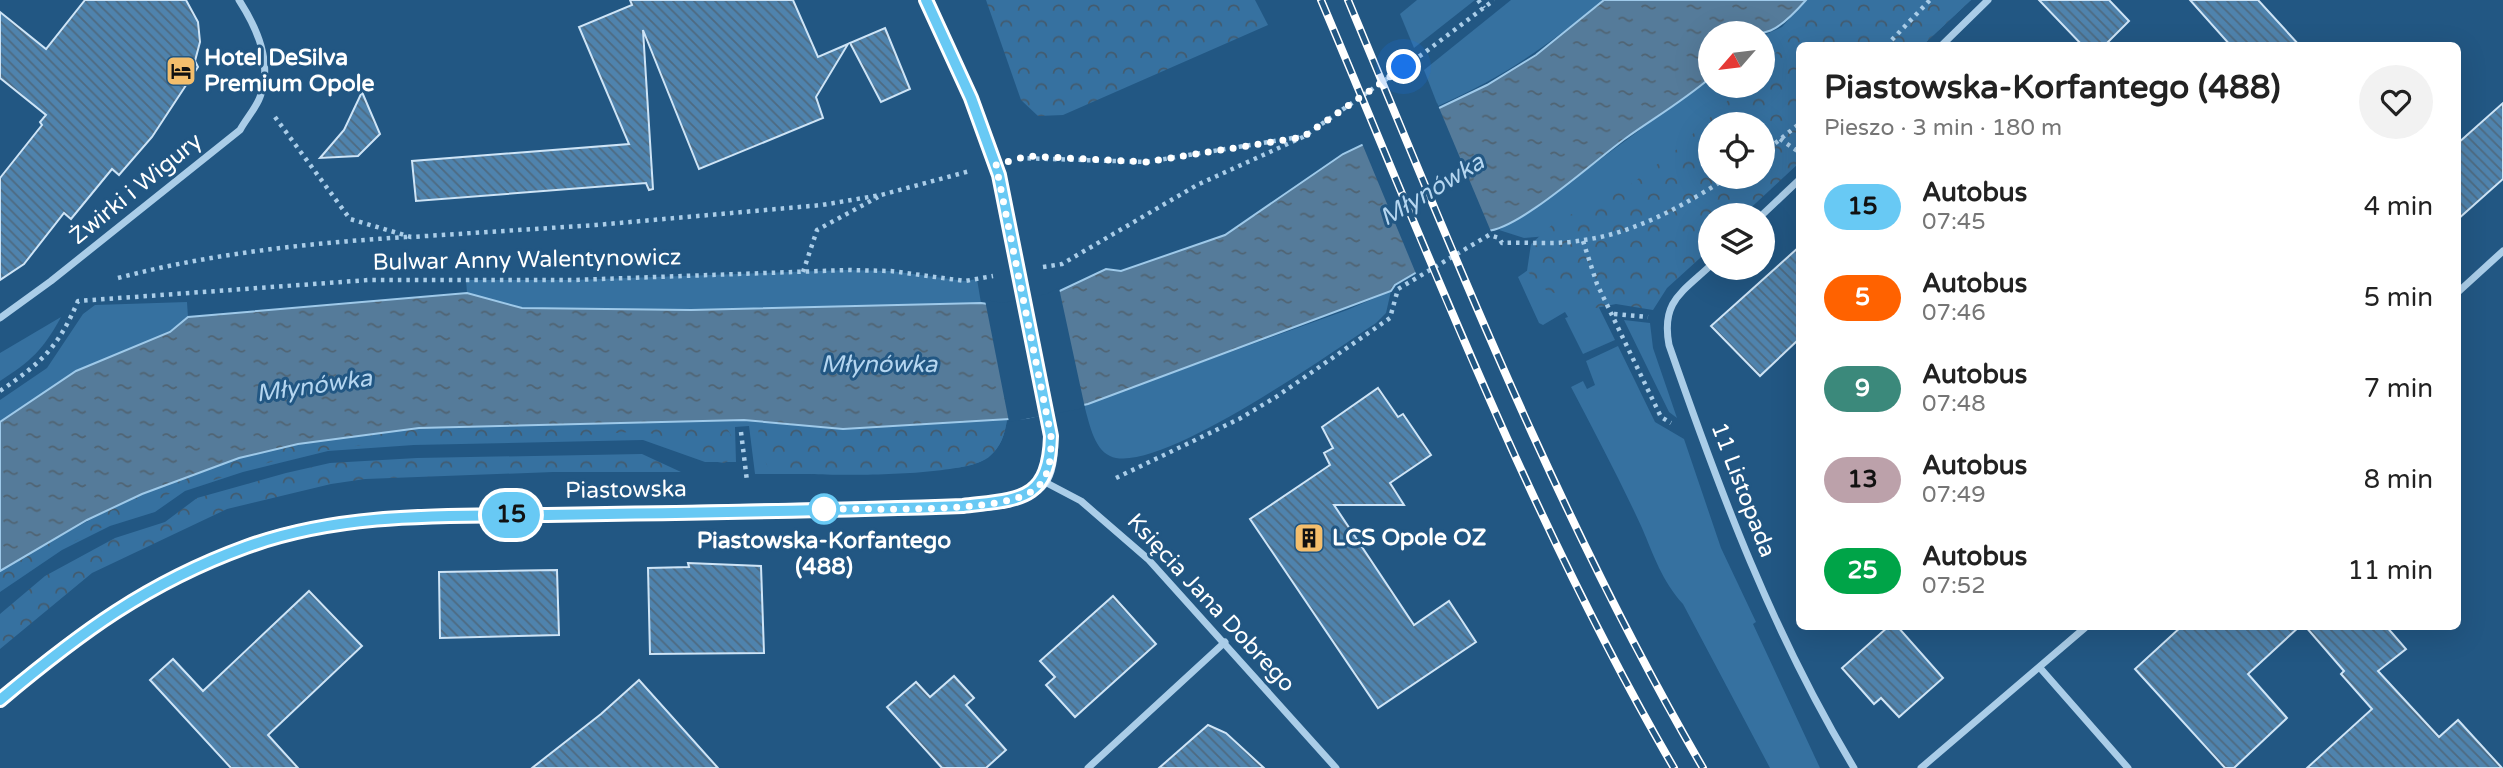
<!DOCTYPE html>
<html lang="pl">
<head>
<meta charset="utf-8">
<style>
	:root { --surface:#fff; --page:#f2f2f2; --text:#222; --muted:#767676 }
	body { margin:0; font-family:"Varela Round",sans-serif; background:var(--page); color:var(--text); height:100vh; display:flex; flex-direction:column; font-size:26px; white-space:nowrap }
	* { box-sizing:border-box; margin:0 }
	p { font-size:23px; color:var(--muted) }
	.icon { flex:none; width:38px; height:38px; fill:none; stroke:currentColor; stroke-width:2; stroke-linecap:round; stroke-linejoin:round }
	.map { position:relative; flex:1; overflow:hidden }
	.panel { position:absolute; left:1796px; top:42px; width:665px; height:588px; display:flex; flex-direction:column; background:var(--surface); border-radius:10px; box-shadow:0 7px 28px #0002 }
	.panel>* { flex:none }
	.badge { padding:0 14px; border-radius:23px; font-size:24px; line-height:46px }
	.needle { width:46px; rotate:242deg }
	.fabs { position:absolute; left:1698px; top:21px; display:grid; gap:14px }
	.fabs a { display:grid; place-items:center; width:77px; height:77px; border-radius:50%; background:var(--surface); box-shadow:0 7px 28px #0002; font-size:35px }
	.you { position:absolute; width:35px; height:35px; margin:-18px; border:5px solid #fff; border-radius:50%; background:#1a73e8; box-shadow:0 0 0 10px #1a73e833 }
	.map>.badge { position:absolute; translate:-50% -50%; box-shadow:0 0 0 4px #fff }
	.round { display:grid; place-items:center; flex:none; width:74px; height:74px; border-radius:37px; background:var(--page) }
	.head { display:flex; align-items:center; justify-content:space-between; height:119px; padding:0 28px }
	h1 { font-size:33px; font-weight:800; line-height:52px }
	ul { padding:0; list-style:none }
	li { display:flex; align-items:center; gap:21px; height:91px; padding:0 28px }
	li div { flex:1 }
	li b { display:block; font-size:26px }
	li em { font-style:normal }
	li .badge { min-width:77px; font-weight:700; text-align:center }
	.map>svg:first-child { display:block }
	.green { fill:#3671a0 }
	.forest { fill:url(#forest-crowns); fill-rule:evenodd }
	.water { fill:url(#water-ripples); stroke:#9ec9e9; stroke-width:2 }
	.pier { fill:#225783 }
	.building { fill:url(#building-back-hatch); stroke:#cee4f6; stroke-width:2 }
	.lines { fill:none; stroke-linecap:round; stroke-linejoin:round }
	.path { stroke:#aacde8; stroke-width:4.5; stroke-dasharray:3.5 5; stroke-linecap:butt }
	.street { stroke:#aacde8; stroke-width:7 }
	.secondary { stroke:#d4e7f7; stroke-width:14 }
	.rail-casing { stroke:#fff; stroke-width:8 }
	.rail { stroke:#225783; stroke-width:5; stroke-dasharray:16; stroke-linecap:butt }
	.secondary-bridge { stroke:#d4e7f7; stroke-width:14 }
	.line-casing { stroke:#fff; stroke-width:16 }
	.line { stroke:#68c9f4; stroke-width:10 }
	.walk { stroke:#fff; stroke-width:7; stroke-dasharray:0 12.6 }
	.stop-dot { fill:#fff; stroke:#68c9f4; stroke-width:3.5 }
	.labels { text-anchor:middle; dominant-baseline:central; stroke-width:6; stroke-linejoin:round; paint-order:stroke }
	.poi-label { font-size:23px; font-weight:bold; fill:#fff; stroke:#225783; text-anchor:start }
	.street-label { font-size:23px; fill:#fff; stroke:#225783 }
	.stop-label { font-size:23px; font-weight:bold; fill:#fff; stroke:#225783 }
	.water-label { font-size:24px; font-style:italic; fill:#b5d6f0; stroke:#225783 }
</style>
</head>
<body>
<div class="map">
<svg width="2503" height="768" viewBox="0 0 2503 768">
	<defs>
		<pattern id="forest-crowns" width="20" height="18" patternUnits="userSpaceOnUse" patternTransform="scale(1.75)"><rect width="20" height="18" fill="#3671a0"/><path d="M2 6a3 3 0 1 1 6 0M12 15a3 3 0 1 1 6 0" fill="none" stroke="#435b6e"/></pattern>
		<pattern id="water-ripples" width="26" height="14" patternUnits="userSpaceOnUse" patternTransform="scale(1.75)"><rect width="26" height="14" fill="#557b9a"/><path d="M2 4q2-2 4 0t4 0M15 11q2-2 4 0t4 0" fill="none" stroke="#506473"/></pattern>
		<pattern id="building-back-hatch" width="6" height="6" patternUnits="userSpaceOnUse" patternTransform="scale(1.75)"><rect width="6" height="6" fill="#4f83ad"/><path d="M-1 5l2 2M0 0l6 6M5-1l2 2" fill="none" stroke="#4e6a81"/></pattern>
	</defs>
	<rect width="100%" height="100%" fill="#225783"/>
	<!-- green -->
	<g class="green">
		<path d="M1417,0H1475L1414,48L1400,14Z"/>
		<path d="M1511,0H1604C1546,46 1506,76 1438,106L1424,70Z"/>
		<path d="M1806,0H1971L1923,45L1799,46L1762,124H1710V177L1597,232L1524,238L1499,230L1544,201L1710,78V86H1762V36L1782,27Z"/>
		<path d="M1576,261L1615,340L1583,354L1565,318L1568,317L1565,312L1543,325L1539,323L1518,277L1531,268Z"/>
		<path d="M847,270L891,271L965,281L977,279L981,303L691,310L522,308L467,293L466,280H574Z"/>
		<path d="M1391,291L1386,313L1376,323C1332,352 1155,478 1110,456C1093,448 1089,421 1084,405L1347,310Z"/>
		<path d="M187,302L188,317L170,332L76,371L0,422V400L47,368L83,314L95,305Z"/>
		<path d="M61,317C43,350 31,361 0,381V353Z"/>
		<path d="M1624,320L1650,323L1653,348L1677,418L1669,412Z"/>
		<path d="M1618,346L1655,422L1684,439L1721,548L1756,622L1753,624L1820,768H1770L1683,604C1662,581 1654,556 1642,528C1620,480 1595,433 1571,387L1583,381L1587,389L1595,385L1586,361Z"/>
		<path d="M1007,419C1005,435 1000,450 985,459C969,469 950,468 932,469C873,475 814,474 755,474L749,426L735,427L736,462H705L643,440L414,445L328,451L243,472L185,491L155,512L110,526L62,550L0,592V571L189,474L419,428L744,420L843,429Z"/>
	</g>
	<!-- forest -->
	<g class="forest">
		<path d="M986,0H1255L1268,25L1063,115L1038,116L1021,100Z"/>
		<path d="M1825,0H1971L1923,45L1799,46V163L1743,215H1710V249L1667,288L1653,310L1616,304L1596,308L1546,290L1527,271L1531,244L1554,223L1630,185L1676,150L1743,86H1762V68ZM1762,124V177H1710V124Z"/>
		<path d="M1007,419C1005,434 1001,447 989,457C966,476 844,476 811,474C797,473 782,469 768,467C760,451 757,439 759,421L843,429Z"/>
		<path d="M723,421L733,439L735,458L724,463L711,461L646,431L541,438L419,437L293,455L169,494L55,551L0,587V571C76,526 153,482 239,458C391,415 566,425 723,421Z"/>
		<path d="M642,454L681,472H553L365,479L331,484L227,509L92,573L0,649V614L45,576L115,538L165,522L197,498L286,473L330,463L417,458Z"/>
	</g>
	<!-- water -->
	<path class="water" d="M1604,0H1806C1768,43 1764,33 1710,33V78C1683,101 1654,118 1626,138C1595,160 1520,229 1487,231L1395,285L1391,291L1088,404L1026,418L843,429L744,420L419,428L298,444L239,458L142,494L87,520L0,571V422L76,371L170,332L188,317L467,293L522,308L691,310L981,303L1003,306L1047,297L1106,269L1121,271L1225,235L1343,154L1487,85L1536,55Z"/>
	<!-- pier -->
	<g class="pier">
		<path d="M1437,103L1492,234L1417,276L1361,141Z"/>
		<path d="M1059,288L1085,408L1009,422L985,300L1003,303L1046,294Z"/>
	</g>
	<!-- building -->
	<g class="building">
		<path d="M85,0H186L198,22L200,42L195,61L198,67L152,137L119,175L112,169L71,219L64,213L24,264L0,280V178L42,125L40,122L46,115L0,78V12L46,49Z"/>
		<path d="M630,0H793L818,57L848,44L816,97L823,118L699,169L643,30L653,189L649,190L646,183L416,201L412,161L629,144L579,27L632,5Z"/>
		<path d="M2039,0H2109L2129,21L2104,46H2083Z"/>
		<path d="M2190,0H2258L2300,46H2231Z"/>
		<path d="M885,28L910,89L881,102L850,43Z"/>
		<path d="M362,92L380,134L358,156L320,158L344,130Z"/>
		<path d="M2503,103V179L2457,220V144Z"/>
		<path d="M1799,247V339L1760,376L1711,326Z"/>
		<path d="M1378,388L1398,417L1403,414L1431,455L1390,483L1404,505H1334L1414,625L1449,601L1476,642L1378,708L1250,519L1330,465L1324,453L1333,448L1322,427Z"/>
		<path d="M688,563L761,566L764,653L650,654L648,568L689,567Z"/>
		<path d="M557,570L559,635L440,638L439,572Z"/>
		<path d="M309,591L362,646L268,735L298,768H231L150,680L173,659L203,691Z"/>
		<path d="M1113,596L1156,644L1075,717L1046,685L1055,677L1040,661Z"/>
		<path d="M1889,626H1897L1943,678L1899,717L1881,698L1874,704L1842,668Z"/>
		<path d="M2182,626H2300L2248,674L2287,718L2234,768H2225L2135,669Z"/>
		<path d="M2305,626H2386L2406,649L2378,671L2439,737L2458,720L2502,768H2307L2372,709L2341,674L2344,671Z"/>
		<path d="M954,676L974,698L966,705L1006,750L986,768H942L887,707L916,682L930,697Z"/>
		<path d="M639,680L718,768H532L601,714Z"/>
		<path d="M1208,725L1226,733L1264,768H1159Z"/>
	</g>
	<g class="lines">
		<!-- path -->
		<g class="path">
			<path d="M1478,0L1484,8"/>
			<path d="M1886,46L1930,0"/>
			<path d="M275,117L350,219L411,237L596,225L822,205L881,195L970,171"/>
			<path d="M1780,139L1799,152"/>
			<path d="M1762,154L1799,124"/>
			<path d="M1019,158L1146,162L1299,137"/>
			<path d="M1583,241L1597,284L1661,417L1671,423"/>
			<path d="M1043,267L1062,264L1197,185L1303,137L1424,53L1494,0"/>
			<path d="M803,272L817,230L878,197"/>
			<path d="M118,278C213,253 310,243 407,237"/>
			<path d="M1614,314L1648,317"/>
			<path d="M0,391C41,363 58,348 78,301L369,280H574L847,270L891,271L965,281L993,276"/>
			<path d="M741,432L747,481"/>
			<path d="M1116,478L1239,419L1276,397L1390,318L1398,289L1489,235L1499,238L1502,243C1529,242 1558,245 1584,240C1635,233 1685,205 1728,177"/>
		</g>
		<!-- street -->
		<g class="street">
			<path d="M1941,46L1988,0"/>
			<path d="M1762,215L1799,180"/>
			<path d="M1710,266C1681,293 1661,302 1669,345C1720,492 1773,634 1854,768"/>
			<path d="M2457,293L2503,251"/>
			<path d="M0,318L51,281L240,130C246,119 256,108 260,97C273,63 257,28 239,0"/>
			<path d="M1043,481L1081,501L1148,559L1336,768"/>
			<path d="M2041,669L2128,768"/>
			<path d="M1088,768L1225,642"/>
			<path d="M1921,768L2087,626"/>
		</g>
		<!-- secondary -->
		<g class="secondary">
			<path d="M926,0L971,98L999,175"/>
			<path d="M0,700C80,632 146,584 245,547C342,511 447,517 548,515C674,512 799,510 924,507C954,506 1026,508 1044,479C1051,466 1051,451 1051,436"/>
		</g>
		<!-- rail casing -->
		<g class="rail-casing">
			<g id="rail">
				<path d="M1321,0C1431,260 1532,524 1674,768"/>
				<path d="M1348,0C1457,261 1560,523 1703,768"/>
			</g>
		</g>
		<!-- rail -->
		<use href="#rail" class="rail"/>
		<!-- secondary-bridge -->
		<path class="secondary-bridge" d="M999,175L1051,436"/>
	</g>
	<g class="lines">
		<!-- line casing -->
		<g class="line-casing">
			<path id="line" d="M0,700C80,633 147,583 246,547C342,512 444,516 545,515C684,513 824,511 963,506C1019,499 1049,502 1051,436L999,175L971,98L926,0"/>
		</g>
		<!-- line -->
		<use href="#line" class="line"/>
		<!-- walk -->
		<path class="walk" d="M824,509H821C867,508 1000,515 1034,490C1051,478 1051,455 1051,436L996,165L1027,156L1146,162L1303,137L1404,67"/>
	</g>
	<!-- icons -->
	<defs>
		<g id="hotel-square" transform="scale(1.575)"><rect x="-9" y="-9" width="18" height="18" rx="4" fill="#f4be6c" stroke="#225783"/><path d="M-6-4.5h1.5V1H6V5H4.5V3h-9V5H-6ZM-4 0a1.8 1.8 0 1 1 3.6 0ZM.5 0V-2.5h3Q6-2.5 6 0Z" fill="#111"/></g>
		<g id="building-square" transform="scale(1.575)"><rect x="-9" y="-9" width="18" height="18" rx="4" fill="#f4be6c" stroke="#225783"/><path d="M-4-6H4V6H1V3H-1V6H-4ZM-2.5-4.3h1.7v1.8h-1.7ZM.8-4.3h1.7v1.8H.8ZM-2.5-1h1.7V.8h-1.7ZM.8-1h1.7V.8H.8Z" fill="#111"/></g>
	</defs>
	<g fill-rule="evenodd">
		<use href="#hotel-square" x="181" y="71"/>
		<use href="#building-square" x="1309" y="538"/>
	</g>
	<!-- markers -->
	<circle class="stop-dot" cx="824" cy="509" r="14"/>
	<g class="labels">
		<!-- poi labels -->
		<g class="poi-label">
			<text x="204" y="58">Hotel DeSilva<tspan x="204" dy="26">Premium Opole</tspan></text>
			<text x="1332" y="538">LCS Opole OZ</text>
		</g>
		<!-- street labels -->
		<g class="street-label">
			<text transform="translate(136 189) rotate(-39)">Żwirki i Wigury</text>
			<text transform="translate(527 260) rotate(-1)">Bulwar Anny Walentynowicz</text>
			<text transform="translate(626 490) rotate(-1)">Piastowska</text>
			<text transform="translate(1743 490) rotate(69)">11 Listopada</text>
			<text transform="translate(1211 603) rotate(47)">Księcia Jana Dobrego</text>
		</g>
		<!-- stop labels -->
		<g class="stop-label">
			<text x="824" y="541">Piastowska-Korfantego<tspan x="824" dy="26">(488)</tspan></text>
		</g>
		<!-- water labels -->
		<g class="water-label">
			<text transform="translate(1432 190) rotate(-31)">Młynówka</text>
			<text x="879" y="364">Młynówka</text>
			<text transform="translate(314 386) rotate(-8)">Młynówka</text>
		</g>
	</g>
</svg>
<div class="fabs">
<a><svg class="needle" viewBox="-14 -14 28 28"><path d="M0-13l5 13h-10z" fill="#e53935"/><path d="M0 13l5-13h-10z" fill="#767676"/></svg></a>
<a><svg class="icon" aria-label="locate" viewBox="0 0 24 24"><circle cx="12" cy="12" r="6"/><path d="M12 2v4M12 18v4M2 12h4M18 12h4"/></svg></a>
<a><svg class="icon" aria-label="layers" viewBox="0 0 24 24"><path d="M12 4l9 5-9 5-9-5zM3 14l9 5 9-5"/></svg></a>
</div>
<div class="you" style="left:1404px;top:67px"></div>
<b class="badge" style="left:511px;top:515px;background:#68c9f4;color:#111">15</b>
<section class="panel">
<div class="head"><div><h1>Piastowska-Korfantego (488)</h1><p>Pieszo · 3 min · 180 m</p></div><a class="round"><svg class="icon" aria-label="heart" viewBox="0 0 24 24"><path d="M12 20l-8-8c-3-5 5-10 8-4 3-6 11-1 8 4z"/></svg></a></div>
<ul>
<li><span class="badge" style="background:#68c9f4;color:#111">15</span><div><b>Autobus</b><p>07:45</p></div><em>4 min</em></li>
<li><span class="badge" style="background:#ff6200;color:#fff">5</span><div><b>Autobus</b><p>07:46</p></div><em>5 min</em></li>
<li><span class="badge" style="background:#3b897b;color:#fff">9</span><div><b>Autobus</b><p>07:48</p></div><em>7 min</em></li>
<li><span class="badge" style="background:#bca1aa;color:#111">13</span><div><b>Autobus</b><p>07:49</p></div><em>8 min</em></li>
<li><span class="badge" style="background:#00a448;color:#fff">25</span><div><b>Autobus</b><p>07:52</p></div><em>11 min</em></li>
</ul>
</section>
</div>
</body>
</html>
